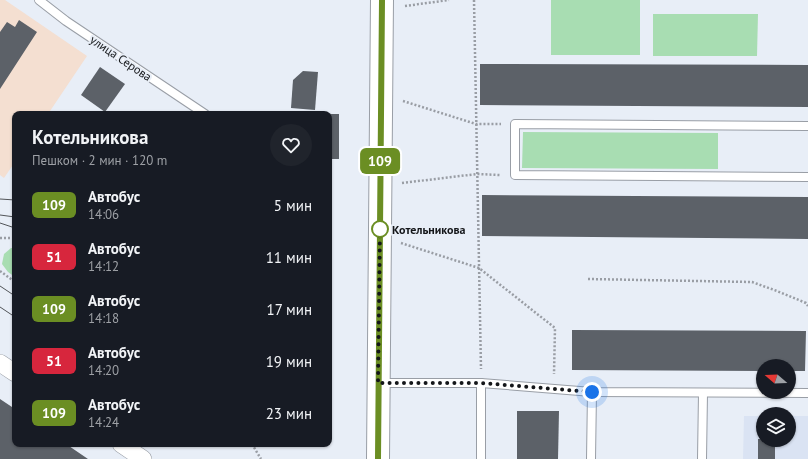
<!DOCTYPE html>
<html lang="ru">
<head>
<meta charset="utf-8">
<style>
	:root { --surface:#171b24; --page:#20242c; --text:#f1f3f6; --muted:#9ea1a6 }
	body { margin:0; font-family:"PT Sans",sans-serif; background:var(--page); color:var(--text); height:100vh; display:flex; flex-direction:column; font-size:15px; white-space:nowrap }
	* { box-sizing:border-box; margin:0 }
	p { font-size:13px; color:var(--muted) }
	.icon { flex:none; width:22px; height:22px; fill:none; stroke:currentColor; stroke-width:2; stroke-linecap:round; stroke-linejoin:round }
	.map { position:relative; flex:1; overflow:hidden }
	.sheet { position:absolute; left:12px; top:111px; width:320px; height:336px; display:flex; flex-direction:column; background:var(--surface); border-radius:8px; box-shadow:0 1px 3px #0004 }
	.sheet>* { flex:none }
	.badge { padding:0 8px; border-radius:6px; font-size:14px; line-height:26px }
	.needle { width:26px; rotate:289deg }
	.tools { position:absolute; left:756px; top:359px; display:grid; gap:8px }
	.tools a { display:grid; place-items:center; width:40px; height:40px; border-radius:50%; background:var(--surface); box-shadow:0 1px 3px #0004; font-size:20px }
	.you { position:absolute; width:20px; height:20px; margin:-10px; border:3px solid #fff; border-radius:50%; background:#1a73e8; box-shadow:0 0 0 6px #1a73e833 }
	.map>.badge { position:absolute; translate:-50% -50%; box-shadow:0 0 0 2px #fff }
	.round { display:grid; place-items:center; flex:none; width:42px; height:42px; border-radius:21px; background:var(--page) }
	.summary { display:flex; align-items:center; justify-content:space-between; height:68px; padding:0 20px }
	h1 { font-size:19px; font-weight:800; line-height:30px }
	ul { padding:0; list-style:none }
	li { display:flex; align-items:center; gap:12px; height:52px; padding:0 20px }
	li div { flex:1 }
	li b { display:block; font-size:15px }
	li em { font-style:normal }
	li .badge { min-width:44px; font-weight:700; text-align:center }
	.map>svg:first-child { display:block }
	.built { fill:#dae3f3 }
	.industrial { fill:#f4dfd1 }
	.green { fill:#a8ddb2 }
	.building { fill:#5c6168 }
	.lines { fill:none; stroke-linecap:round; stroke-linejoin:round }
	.service-casing { stroke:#999ea6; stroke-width:10 }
	.minor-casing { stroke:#999ea6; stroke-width:18 }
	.secondary-casing { stroke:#999ea6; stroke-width:24 }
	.path { stroke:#999da4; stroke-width:2.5; stroke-dasharray:2 2; stroke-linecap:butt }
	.service { stroke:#fff; stroke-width:8 }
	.minor { stroke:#fff; stroke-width:17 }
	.secondary { stroke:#fff; stroke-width:22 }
	.tram { stroke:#525559; stroke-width:1 }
	.line-casing { stroke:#fff; stroke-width:9 }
	.line { stroke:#6b8e23; stroke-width:6 }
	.walk { stroke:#141619; stroke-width:4; stroke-dasharray:0 7.2 }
	.stop-dot { fill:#fff; stroke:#6b8e23; stroke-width:2 }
	.labels { text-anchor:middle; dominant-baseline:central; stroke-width:4; stroke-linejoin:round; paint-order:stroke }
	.street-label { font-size:12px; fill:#141619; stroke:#e8eef7 }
	.stop-label { font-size:12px; font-weight:bold; fill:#141619; stroke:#e8eef7; text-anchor:start }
</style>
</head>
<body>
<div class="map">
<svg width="808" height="459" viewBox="0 0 808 459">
	<rect width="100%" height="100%" fill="#e8eef7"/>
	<!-- built -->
	<path class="built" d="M744,416H763V440H789V416H808V459H743Z"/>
	<!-- industrial -->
	<path class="industrial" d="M0,0H5L87,56L48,114H15V162L4,178L0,175Z"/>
	<!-- green -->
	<g class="green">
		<rect x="551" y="0" width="89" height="55"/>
		<path d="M653,14H758L757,56H653Z"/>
		<path d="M523,132L718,133V169L522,168Z"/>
		<path d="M11,248H15V277L8,272L2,264L4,254Z"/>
	</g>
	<!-- building -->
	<g class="building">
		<path d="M19,20L37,32L0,89V32L7,22L15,27Z"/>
		<path d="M480,64L808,65V107L480,105Z"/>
		<path d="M100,67L125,84L105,112L81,95Z"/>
		<path d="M303,71L318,72L315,110L291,108L293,80Z"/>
		<rect x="329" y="114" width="10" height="45"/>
		<path d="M482,195L808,197V239L482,236Z"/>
		<path d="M572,330L806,331L805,371H789V366H763V371L572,370Z"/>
		<path d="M0,399L15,409V444H66L88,459H0Z"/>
		<path d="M517,411H559L558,459H517Z"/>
		<path d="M758,439H763V440H775V459H758Z"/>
	</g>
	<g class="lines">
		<!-- service casing -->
		<g class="service-casing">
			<g id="service">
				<path d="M39,0L66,21L205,114"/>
				<path d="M808,126L515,124V175L808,177"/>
				<path d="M379,383H481L592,392L808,393"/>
				<path d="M481,459V383"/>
				<path d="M591,459L592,392"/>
				<path d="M702,459L703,393"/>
			</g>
		</g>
		<!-- minor casing -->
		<g class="minor-casing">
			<g id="minor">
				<path d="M0,363L15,373"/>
				<path d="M121,444L143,459"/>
			</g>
		</g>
		<!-- secondary casing -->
		<g class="secondary-casing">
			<path id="secondary" d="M378,459L382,0"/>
		</g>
		<!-- path -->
		<g class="path">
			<path d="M474,0L481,369"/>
			<path d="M405,6L449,0"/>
			<path d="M403,101L476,124H501"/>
			<path d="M402,183L477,174L500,175"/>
			<path d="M0,238H15"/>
			<path d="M401,243L479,268L555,328L554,374"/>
			<path d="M0,271L15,282"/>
			<path d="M588,279L752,282L777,291L806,303L808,306"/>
			<path d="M252,444L261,459"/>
		</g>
		<!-- service -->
		<use href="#service" class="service"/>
		<!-- minor -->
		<use href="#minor" class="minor"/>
		<!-- secondary -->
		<use href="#secondary" class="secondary"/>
		<!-- tram -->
		<g class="tram">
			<path d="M0,199L15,200"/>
			<path d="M0,215L15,217"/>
			<path d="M0,223L15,228"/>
			<path d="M0,286L15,296"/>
			<path d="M0,307L15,317"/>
		</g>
	</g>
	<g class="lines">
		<!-- line casing -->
		<g class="line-casing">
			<path id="line" d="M378,459L382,0"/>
		</g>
		<!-- line -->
		<use href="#line" class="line"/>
		<!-- walk -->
		<path class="walk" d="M380,229L378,383H481L592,392"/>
	</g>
	<!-- markers -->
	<circle class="stop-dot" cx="380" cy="229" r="8"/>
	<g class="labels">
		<!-- street labels -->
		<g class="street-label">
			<text transform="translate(121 58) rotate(34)">улица Серова</text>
		</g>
		<!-- stop labels -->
		<g class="stop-label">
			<text x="392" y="229">Котельникова</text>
		</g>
	</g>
</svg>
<div class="tools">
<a><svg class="needle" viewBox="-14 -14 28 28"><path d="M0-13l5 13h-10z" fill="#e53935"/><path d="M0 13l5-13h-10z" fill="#9ea1a6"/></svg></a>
<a><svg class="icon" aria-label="layers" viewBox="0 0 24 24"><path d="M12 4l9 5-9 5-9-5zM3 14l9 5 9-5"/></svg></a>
</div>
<div class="you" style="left:592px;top:392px"></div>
<b class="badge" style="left:380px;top:161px;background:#6b8e23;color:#fff">109</b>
<section class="sheet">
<div class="summary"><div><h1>Котельникова</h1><p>Пешком · 2 мин · 120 m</p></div><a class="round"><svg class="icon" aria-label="heart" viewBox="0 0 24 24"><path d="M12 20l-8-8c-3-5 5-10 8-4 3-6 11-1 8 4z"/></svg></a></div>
<ul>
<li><span class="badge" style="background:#6b8e23;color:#fff">109</span><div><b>Автобус</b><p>14:06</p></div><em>5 мин</em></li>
<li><span class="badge" style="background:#d7263d;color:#fff">51</span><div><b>Автобус</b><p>14:12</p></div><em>11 мин</em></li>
<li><span class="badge" style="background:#6b8e23;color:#fff">109</span><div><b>Автобус</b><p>14:18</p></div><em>17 мин</em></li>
<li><span class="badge" style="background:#d7263d;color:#fff">51</span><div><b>Автобус</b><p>14:20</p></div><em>19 мин</em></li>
<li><span class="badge" style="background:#6b8e23;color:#fff">109</span><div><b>Автобус</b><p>14:24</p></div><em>23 мин</em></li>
</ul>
</section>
</div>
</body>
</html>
